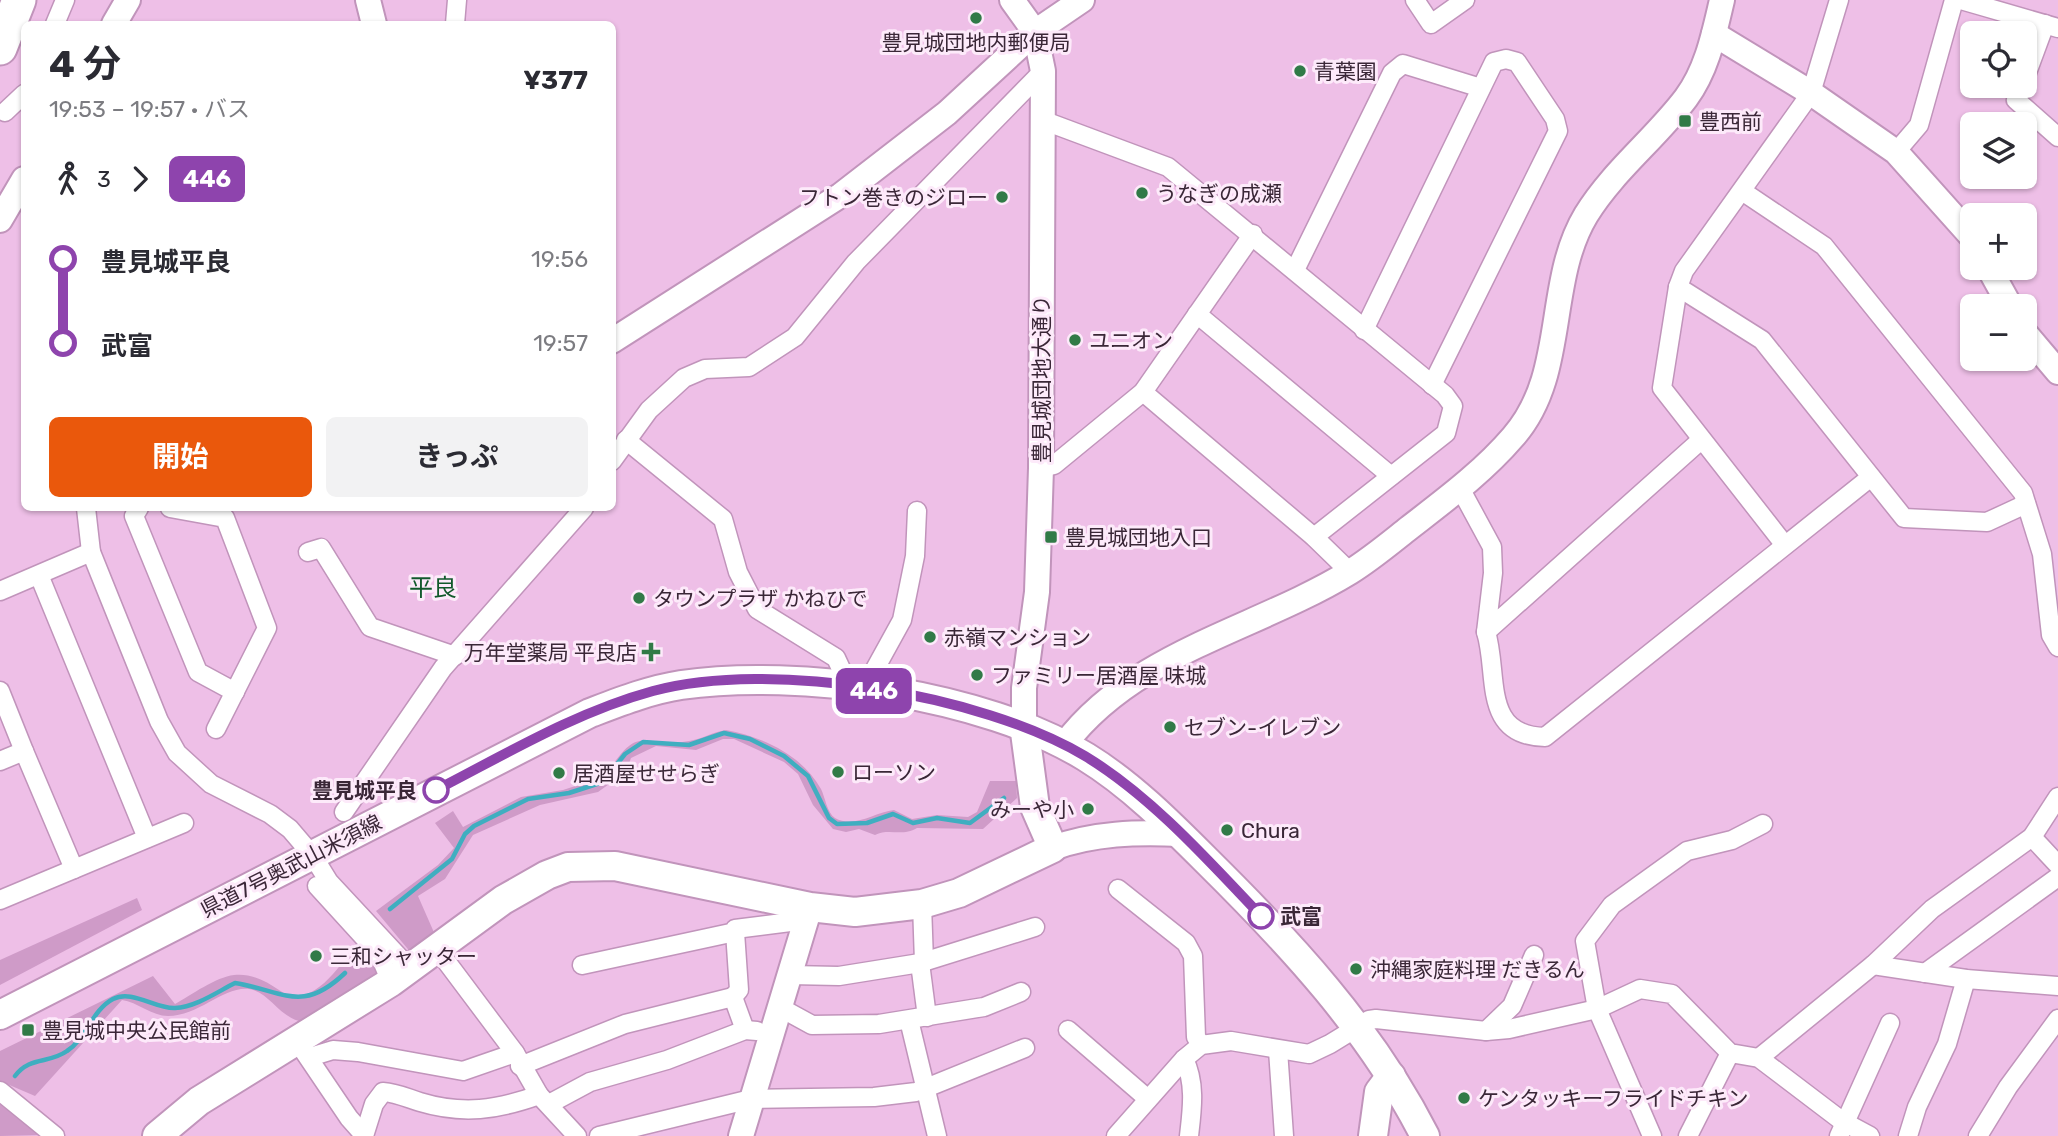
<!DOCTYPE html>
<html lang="ja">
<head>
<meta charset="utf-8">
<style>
	:root { --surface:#fff; --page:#f2f2f3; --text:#2b2b33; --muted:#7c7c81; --accent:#ea580c }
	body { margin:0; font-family:Rubik,"Noto Sans JP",sans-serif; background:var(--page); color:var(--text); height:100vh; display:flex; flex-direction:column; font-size:26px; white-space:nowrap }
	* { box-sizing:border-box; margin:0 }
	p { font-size:23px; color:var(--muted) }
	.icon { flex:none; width:38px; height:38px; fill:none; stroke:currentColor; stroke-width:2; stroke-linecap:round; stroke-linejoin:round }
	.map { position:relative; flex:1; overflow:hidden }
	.drawer { position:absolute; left:21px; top:21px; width:595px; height:490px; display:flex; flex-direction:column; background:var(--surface); border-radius:10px; box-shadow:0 2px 5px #0004 }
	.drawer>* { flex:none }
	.badge { padding:0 14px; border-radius:10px; font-size:24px; line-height:46px }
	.buttons { position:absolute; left:1960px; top:21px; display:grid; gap:14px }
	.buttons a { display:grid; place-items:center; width:77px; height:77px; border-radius:10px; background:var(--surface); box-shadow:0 2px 5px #0004; font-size:35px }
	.map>.badge { position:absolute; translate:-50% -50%; box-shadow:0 0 0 4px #fff }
	.legs { display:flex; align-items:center; gap:10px; height:77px; padding:0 28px; font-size:23px }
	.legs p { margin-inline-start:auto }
	.headline { display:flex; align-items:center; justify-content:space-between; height:119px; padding:0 28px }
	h1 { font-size:38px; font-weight:700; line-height:52px }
	.cta { display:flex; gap:14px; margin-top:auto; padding:14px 28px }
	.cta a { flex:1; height:80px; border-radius:10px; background:var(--accent); color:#fff; font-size:28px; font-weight:700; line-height:80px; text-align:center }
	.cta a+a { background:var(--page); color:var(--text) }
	ul { padding:0 28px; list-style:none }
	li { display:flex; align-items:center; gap:24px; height:84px; font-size:26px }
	li i { display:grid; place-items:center; width:10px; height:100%; margin:0 9px; background:currentColor }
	li i::after { content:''; width:18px; height:18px; margin:-9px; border:5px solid; border-radius:50%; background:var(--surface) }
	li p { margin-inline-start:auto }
	li:first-child i { background:linear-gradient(#0000 50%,currentColor 0) }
	li:last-child i { background:linear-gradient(currentColor 50%,#0000 0) }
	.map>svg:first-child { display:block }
	.green { fill:#cf9bc8 }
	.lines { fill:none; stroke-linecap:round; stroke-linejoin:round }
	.stream { stroke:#3faec0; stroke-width:4.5 }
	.street-casing { stroke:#c194bb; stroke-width:21 }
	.secondary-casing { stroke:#c194bb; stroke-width:28 }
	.primary-casing { stroke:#c194bb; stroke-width:32 }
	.highway-casing { stroke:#c194bb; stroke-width:37 }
	.street { stroke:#fff; stroke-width:18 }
	.secondary { stroke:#fff; stroke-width:24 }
	.primary { stroke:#fff; stroke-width:28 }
	.highway { stroke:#fff; stroke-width:33 }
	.line-1-casing { stroke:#fff; stroke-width:16 }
	.line-1 { stroke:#8e44ad; stroke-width:10 }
	.poi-dot { fill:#317a47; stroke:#fdeafa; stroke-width:2.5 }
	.stop-1-dot { fill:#fff; stroke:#8e44ad; stroke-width:3.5 }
	.labels { text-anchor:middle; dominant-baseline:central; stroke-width:6; stroke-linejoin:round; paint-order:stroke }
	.poi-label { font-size:21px; fill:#3a2737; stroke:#fdeafa; text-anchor:start }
	.street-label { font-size:21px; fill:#3a2737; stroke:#fdeafa }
	.stop-label { font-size:21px; font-weight:bold; fill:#3a2737; stroke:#fdeafa; text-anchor:end }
	.quarter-label { font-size:24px; fill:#12592c; stroke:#fdeafa }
</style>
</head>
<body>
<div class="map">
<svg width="2058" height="1136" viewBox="0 0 2058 1136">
	<rect width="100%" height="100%" fill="#eebfe7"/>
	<!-- green -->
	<g class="green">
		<path d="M726,730C763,737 802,755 821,789C825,797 827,813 835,818C854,829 875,812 894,810L912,819L937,815L968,817L977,812L990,781H1016L1017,798L983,829L917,828C902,837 889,828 875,835L859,829L846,832L833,829L813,805L798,774L784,762L734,739H723L696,750L656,746L631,758L626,772L598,792L540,805L473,835L445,879L418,896L436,937L412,954L376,911L438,865L454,848L435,823L453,811L463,827L521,797L563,790L606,776C639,720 643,749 689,741C702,739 713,732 726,730Z"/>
		<path d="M137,898L142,910L0,985V960Z"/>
		<path d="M359,940L377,965L378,977L303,1022C279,1018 270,992 249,989C224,986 199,1016 168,1016C152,1016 137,1002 122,1000L35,1096L0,1081V1051L153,976L175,1004C191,995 216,977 234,975C251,973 266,981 279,990C313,1014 343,960 359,940Z"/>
		<path d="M0,1099L44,1135L0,1136Z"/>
	</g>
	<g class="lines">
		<!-- stream -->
		<g class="stream">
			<path d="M390,909L452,859L465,834L474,826L528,799L569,793L603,782L625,754L643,742L689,745L724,733L750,739L784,756L808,776L829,818L837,824L867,823L893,814L913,823L937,818L970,823L1004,798"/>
			<path d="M15,1076C30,1056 49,1064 67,1051C86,1039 92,1010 113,999C132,989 155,1009 175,1008C196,1007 217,992 235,983C284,991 302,1014 345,973"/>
		</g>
		<!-- street casing -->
		<g class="street-casing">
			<g id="street">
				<path d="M1415,0L1431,24L1465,0"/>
				<path d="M1961,0L2058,28"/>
				<path d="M55,24L65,0"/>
				<path d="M455,24L457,0"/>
				<path d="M2025,78L2045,24"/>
				<path d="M2022,86L2016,100L2058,137"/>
				<path d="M5,112L24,94"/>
				<path d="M1042,120L1168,167L1445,395L1453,406L1446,433L1314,537"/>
				<path d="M1896,152L1919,125L1954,0"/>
				<path d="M1742,191L1824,246L2023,493L2042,554L2051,635L2058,647"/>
				<path d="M1295,270L1392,73L1403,64L1481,88"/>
				<path d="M1678,287L1762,340L1904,518L1987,522L2026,504"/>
				<path d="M1197,314L1391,476"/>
				<path d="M1364,330L1494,62L1506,59L1517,62L1555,119L1558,131L1432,385"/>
				<path d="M1143,392L1314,537L1350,572"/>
				<path d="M626,440L723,519L738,572L757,609L836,658L842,671L841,686"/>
				<path d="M612,461L649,410L684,378L705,369L749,367L795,337L856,262L1043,71"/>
				<path d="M1041,468L1054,465L1143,392L1253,234"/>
				<path d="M1460,488L1492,547L1493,573L1486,632L1701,440"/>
				<path d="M86,508L91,552L159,721L177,753L211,784L270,814L290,829L313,856L329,882L410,969"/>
				<path d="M139,508L134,516L198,672L235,692"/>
				<path d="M170,508L225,518L267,628L216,729"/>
				<path d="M1784,544L1662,388L1678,287L1684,271L1811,93L1839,0"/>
				<path d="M308,552L321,548L370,627L455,656"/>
				<path d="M39,575L147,838"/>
				<path d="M0,591L91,552"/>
				<path d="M1486,632C1499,674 1481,736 1545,737L1871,477"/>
				<path d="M864,689L902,620L915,556L917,511"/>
				<path d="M0,691L24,751L0,761"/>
				<path d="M24,751L74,869"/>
				<path d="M344,812L443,668L584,508"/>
				<path d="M2032,837L2058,865"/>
				<path d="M317,886L379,954L391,982"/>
				<path d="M1118,889L1186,943L1193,956L1196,1037L1201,1045"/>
				<path d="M0,900L184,823"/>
				<path d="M922,904L924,962"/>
				<path d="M437,949L515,1053L539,1095L577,1136"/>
				<path d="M920,963L927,1017"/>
				<path d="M582,965L735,932V929L806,920"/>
				<path d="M1873,965L1966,979L2058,986"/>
				<path d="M1925,973L2058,877"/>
				<path d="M790,975L839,976L920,963L1035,927"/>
				<path d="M733,997L739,990L735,932"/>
				<path d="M779,1007L812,1025L879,1024L984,1007L1021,992"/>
				<path d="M909,1020L937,1136"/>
				<path d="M1068,1030L1148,1099"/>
				<path d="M1486,1031L1512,1006L1534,955"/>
				<path d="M303,1050L349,1118L364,1135"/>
				<path d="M1278,1050L1284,1136"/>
				<path d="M310,1057L333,1050L358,1052L463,1071L515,1053"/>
				<path d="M1759,1058L1873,965L1932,909L2032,837L2058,797"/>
				<path d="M1184,1059C1196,1083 1192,1110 1189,1136"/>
				<path d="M520,1066L625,1024L733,997L745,1030"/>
				<path d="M0,1091L55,1136"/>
				<path d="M549,1104L590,1082L667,1060L745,1030L757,1031"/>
				<path d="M364,1136L374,1104L383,1092C397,1093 407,1098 420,1102C463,1115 497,1110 539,1095"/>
				<path d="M599,1136L751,1099L874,1097L916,1092L1025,1048"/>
				<path d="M1116,1136L1184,1059L1201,1045L1231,1041L1309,1054L1330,1044L1369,1020L1376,1019L1486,1031L1509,1029L1597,1009L1640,989L1672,994L1730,1053L1759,1058L1842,1121L1870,1136"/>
				<path d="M1652,1136L1597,1009L1585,941L1612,905L1687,851L1732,840L1763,824"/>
				<path d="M1688,1136L1730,1053"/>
				<path d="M1839,1136L1890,1023"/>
				<path d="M1908,1136L1917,1107L1947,1044L1966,979"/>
				<path d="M1978,1136L2008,1087L2058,1019"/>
			</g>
		</g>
		<!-- secondary casing -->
		<g class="secondary-casing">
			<g id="secondary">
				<path d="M368,0L374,24"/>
				<path d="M1012,0L1035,32L1043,71L1041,468L1037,592L1024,688V725"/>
				<path d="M114,24L128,0"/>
				<path d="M1714,34L1811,93L1896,152L1972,237"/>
				<path d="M0,220L24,179"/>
				<path d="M1989,268L2010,306"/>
				<path d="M2025,333L2058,372"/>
				<path d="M612,341L841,195L947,113L1035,32L1082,0"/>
				<path d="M1064,745C1134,652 1255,630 1350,572C1371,559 1390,543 1409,528C1445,500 1483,472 1513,437C1568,375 1545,283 1586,215C1613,171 1655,139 1686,98C1707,70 1714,34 1722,0"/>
				<path d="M1053,848C1094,833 1137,832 1180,834"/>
				<path d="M741,1136L810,907"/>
			</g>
		</g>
		<!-- primary casing -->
		<g class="primary-casing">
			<g id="primary">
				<path d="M0,1015L590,713C619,702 649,690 681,685C798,668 984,694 1086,757C1130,784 1169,823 1206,860C1290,943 1371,1030 1425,1136"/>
				<path d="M157,1136L199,1101L391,982L503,900L547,875L568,867L615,866L810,907L855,912L922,904L959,893L1053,848L1035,807L1024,725"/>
				<path d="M1373,1136L1379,1092L1391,1076"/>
			</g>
		</g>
		<!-- highway casing -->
		<g class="highway-casing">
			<path id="highway" d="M0,48L19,0"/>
		</g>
		<!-- street -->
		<use href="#street" class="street"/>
		<!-- secondary -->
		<use href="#secondary" class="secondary"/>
		<!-- primary -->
		<use href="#primary" class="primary"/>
		<!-- highway -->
		<use href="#highway" class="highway"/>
	</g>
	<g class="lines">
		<!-- line-1 casing -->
		<g class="line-1-casing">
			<path id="line-1" d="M436,790C506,754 576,712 653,691C770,659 981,694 1085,756C1151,796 1208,860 1261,916"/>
		</g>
		<!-- line-1 -->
		<use href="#line-1" class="line-1"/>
	</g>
	<!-- markers -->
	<g class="poi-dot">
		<circle cx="976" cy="18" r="7"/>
		<circle cx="1300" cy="71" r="7"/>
		<rect x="1678" y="114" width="14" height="14" rx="3.5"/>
		<circle cx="1142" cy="193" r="7"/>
		<circle cx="1002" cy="197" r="7"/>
		<circle cx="1075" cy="340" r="7"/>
		<rect x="1044" y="530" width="14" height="14" rx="3.5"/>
		<circle cx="639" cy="598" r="7"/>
		<circle cx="930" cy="637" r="7"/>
		<path d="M647.5 641.5h7v7h7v7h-7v7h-7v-7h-7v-7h7z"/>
		<circle cx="977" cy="675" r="7"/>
		<circle cx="1170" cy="727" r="7"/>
		<circle cx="838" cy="772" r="7"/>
		<circle cx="559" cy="773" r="7"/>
		<circle cx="1088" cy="809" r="7"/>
		<circle cx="1227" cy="830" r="7"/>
		<circle cx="316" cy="956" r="7"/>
		<circle cx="1356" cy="969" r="7"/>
		<rect x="21" y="1023" width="14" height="14" rx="3.5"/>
		<circle cx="1464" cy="1098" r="7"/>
	</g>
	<g class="stop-1-dot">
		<circle cx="436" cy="790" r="12"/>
		<circle cx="1261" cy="916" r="12"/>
	</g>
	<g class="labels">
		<!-- poi labels -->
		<g class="poi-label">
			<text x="976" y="42" text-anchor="middle">豊見城団地内郵便局</text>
			<text x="1314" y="71">青葉園</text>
			<text x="1699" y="121">豊西前</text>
			<text x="1156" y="193">うなぎの成瀬</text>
			<text x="988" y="197" text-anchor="end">フトン巻きのジロー</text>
			<text x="1089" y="340">ユニオン</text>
			<text x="1065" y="537">豊見城団地入口</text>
			<text x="653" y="598">タウンプラザ かねひで</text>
			<text x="944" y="637">赤嶺マンション</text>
			<text x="637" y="652" text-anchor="end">万年堂薬局 平良店</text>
			<text x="991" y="675">ファミリー居酒屋 味城</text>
			<text x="1184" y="727">セブン-イレブン</text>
			<text x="852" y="772">ローソン</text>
			<text x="573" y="773">居酒屋せせらぎ</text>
			<text x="1074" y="809" text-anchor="end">みーや小</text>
			<text x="1241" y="830">Chura</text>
			<text x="330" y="956">三和シャッター</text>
			<text x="1370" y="969">沖縄家庭料理 だきるん</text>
			<text x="42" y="1030">豊見城中央公民館前</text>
			<text x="1478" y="1098">ケンタッキーフライドチキン</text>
		</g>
		<!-- street labels -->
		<g class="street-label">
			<text transform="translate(1041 379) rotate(-90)">豊見城団地大通り</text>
			<text transform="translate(291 866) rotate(-27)">県道7号奥武山米須線</text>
		</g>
		<!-- stop labels -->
		<g class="stop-label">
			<text x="417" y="790">豊見城平良</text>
			<text x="1280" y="916" text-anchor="start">武富</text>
		</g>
		<!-- quarter labels -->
		<g class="quarter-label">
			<text x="433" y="588">平良</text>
		</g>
	</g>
</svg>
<div class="buttons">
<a><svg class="icon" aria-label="locate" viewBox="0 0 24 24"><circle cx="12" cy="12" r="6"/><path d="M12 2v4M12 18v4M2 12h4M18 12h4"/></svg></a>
<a><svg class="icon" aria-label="layers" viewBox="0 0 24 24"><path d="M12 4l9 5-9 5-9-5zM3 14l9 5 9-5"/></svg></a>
<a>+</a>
<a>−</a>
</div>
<b class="badge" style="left:874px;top:691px;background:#8e44ad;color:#fff">446</b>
<section class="drawer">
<div class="headline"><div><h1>4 分</h1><p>19:53 – 19:57 · バス</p></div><b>¥377</b></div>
<div class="legs"><svg class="icon" aria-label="walk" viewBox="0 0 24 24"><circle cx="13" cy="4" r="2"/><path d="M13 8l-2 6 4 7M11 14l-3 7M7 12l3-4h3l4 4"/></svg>3<svg class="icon" aria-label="forward" viewBox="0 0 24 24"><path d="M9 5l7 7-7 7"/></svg><b class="badge" style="background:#8e44ad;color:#fff">446</b></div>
<ul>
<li><i style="color:#8e44ad"></i><b>豊見城平良</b><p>19:56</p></li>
<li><i style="color:#8e44ad"></i><b>武富</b><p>19:57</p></li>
</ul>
<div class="cta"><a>開始</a><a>きっぷ</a></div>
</section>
</div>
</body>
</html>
